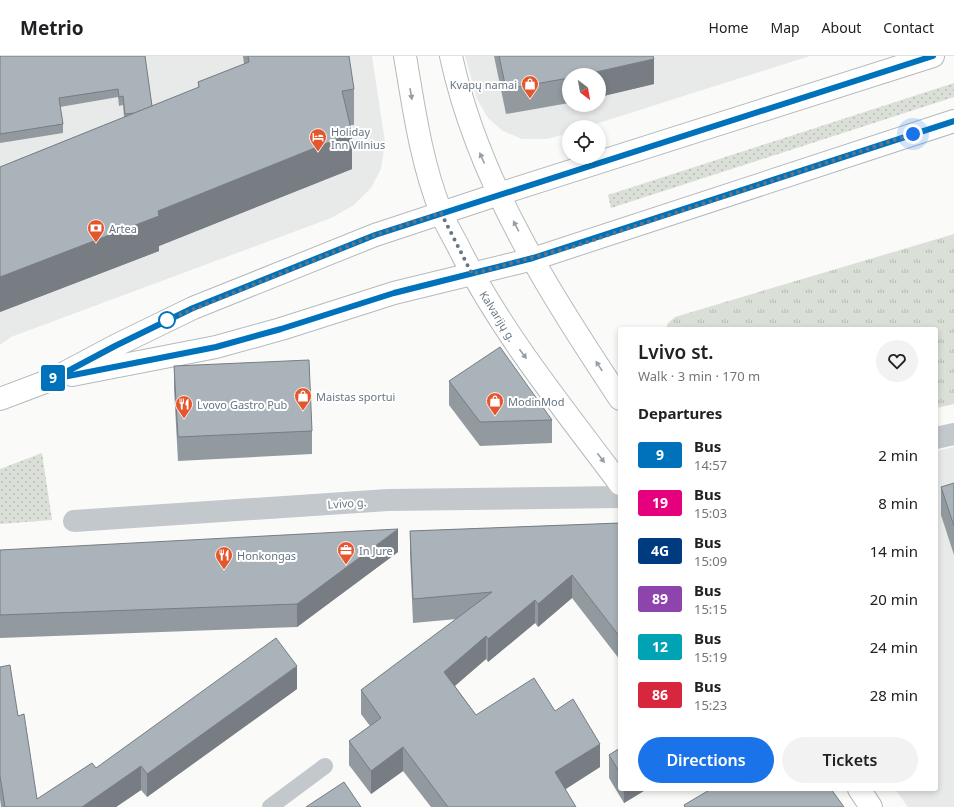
<!DOCTYPE html>
<html lang="en">
<head>
<meta charset="utf-8">
<style>
	:root { --surface:#fff; --page:#f2f2f2; --text:#202124; --muted:#757577; --line:#e0e0e0; --accent:#1a73e8 }
	body { margin:0; font-family:"Noto Sans",sans-serif; background:var(--page); color:var(--text); height:100vh; display:flex; flex-direction:column; font-size:15px; white-space:nowrap }
	* { box-sizing:border-box; margin:0 }
	p { font-size:13px; color:var(--muted) }
	.icon { flex:none; width:22px; height:22px; fill:none; stroke:currentColor; stroke-width:2; stroke-linecap:round; stroke-linejoin:round }
	.map { position:relative; flex:1; overflow:hidden }
	.panel { position:absolute; left:618px; top:271px; width:320px; height:464px; display:flex; flex-direction:column; background:var(--surface); border-radius:4px; box-shadow:0 2px 6px #0003 }
	.panel>* { flex:none }
	.badge { padding:0 8px; border-radius:3px; font-size:14px; line-height:26px }
	.needle { width:26px; rotate:149deg }
	.controls { position:absolute; left:562px; top:12px; display:grid; gap:8px }
	.controls a { display:grid; place-items:center; width:44px; height:44px; border-radius:50%; background:var(--surface); box-shadow:0 2px 6px #0003; font-size:20px }
	.you { position:absolute; width:20px; height:20px; margin:-10px; border:3px solid #fff; border-radius:50%; background:#1a73e8; box-shadow:0 0 0 6px #1a73e833 }
	.map>.badge { position:absolute; translate:-50% -50%; box-shadow:0 0 0 2px #fff }
	h2 { padding:0 20px; font-size:15px; line-height:36px }
	.round { display:grid; place-items:center; flex:none; width:42px; height:42px; border-radius:21px; background:var(--page) }
	.head { display:flex; align-items:center; justify-content:space-between; height:68px; padding:0 20px }
	h1 { font-size:19px; font-weight:600; line-height:30px }
	.button { display:flex; gap:8px; margin-top:auto; padding:8px 20px }
	.button a { flex:1; height:46px; border-radius:24px; background:var(--accent); color:#fff; font-size:16px; font-weight:600; line-height:46px; text-align:center }
	.button a+a { background:var(--page); color:var(--text) }
	ul { padding:0; list-style:none }
	li { display:flex; align-items:center; gap:12px; height:48px; padding:0 20px }
	li div { flex:1 }
	li b { display:block; font-size:15px }
	li em { font-style:normal }
	li .badge { min-width:44px; font-weight:700; text-align:center }
	header { display:flex; align-items:center; gap:24px; box-sizing:border-box; height:56px; padding:0 20px; background:var(--surface); border-bottom:1px solid var(--line) }
	header strong { font-size:19px }
	nav { display:flex; gap:22px; margin-inline-start:auto; font-size:14px }
	.map>svg:first-child { display:block }
	.built { fill:#e8e9e9; fill-rule:evenodd }
	.grass { fill:url(#grass-dots) }
	.park { fill:url(#park-tufts) }
	.lines { fill:none; stroke-linecap:round; stroke-linejoin:round }
	.primary-casing { stroke:#b5babe; stroke-width:24 }
	.lane { stroke:#c3c8cc; stroke-width:16 }
	.street { stroke:#c3c8cc; stroke-width:22 }
	.primary { stroke:#fff; stroke-width:22 }
	.wall { fill:#929a9f }
	.shaded-wall { fill:#777d82 }
	.building { fill:#aab3b9; stroke:#777d82 }
	.oneway { fill:#939fa8 }
	.line-casing { stroke:#fff; stroke-width:9 }
	.line { stroke:#0072bc; stroke-width:6 }
	.walk { stroke:#657683; stroke-width:4; stroke-dasharray:0 7.2 }
	.stop-dot { fill:#fff; stroke:#0072bc; stroke-width:2 }
	.labels { text-anchor:middle; dominant-baseline:central; stroke-width:4; stroke-linejoin:round; paint-order:stroke }
	.poi-label { font-size:11px; fill:#657683; stroke:#fff; text-anchor:start }
	.street-label { font-size:11px; fill:#657683; stroke:#fff }
</style>
</head>
<body>
<header>
<strong>Metrio</strong>
<nav><a>Home</a><a>Map</a><a>About</a><a>Contact</a></nav>
</header>
<div class="map">
<svg width="954" height="751" viewBox="0 0 954 751">
	<defs>
		<pattern id="grass-dots" width="8" height="8" patternUnits="userSpaceOnUse"><rect width="8" height="8" fill="#dadfd7"/><path d="M2 2h.1M6 6h.1" fill="none" stroke="#b4b9b4" stroke-width="1.8" stroke-linecap="round"/></pattern>
		<pattern id="park-tufts" width="24" height="20" patternUnits="userSpaceOnUse"><rect width="24" height="20" fill="#dadfd7"/><path d="M3 7l-1-3M5 7V3M7 7l1-3M15 17l-1-3M17 17v-4M19 17l1-3" fill="none" stroke="#b4b9b4"/></pattern>
	</defs>
	<rect width="100%" height="100%" fill="#fafaf8"/>
	<!-- built -->
	<g class="built">
		<path d="M0,0H372L385,86L381,113L371,132L354,149L331,162L11,281L0,289Z"/>
		<path d="M465,0H810L586,71H569V77L547,83H522L503,75L488,62L477,43ZM569,19H599V49H569Z"/>
		<path d="M954,391V751H908L895,733H936V395Z"/>
	</g>
	<!-- grass -->
	<g class="grass">
		<path d="M954,27V41L611,152L608,139Z"/>
		<path d="M42,397L52,464L0,468V413Z"/>
	</g>
	<!-- park -->
	<path class="park" d="M954,178V348L936,352V273H666L668,267L675,261Z"/>
	<g class="lines">
		<!-- primary casing -->
		<g class="primary-casing">
			<g id="primary">
				<path d="M405,0C414,53 421,106 441,156C446,170 455,183 461,196C504,280 564,353 620,428"/>
				<path d="M451,0C478,126 550,237 620,343"/>
				<path d="M72,319L216,291L281,273L394,237L533,203L954,65"/>
				<path d="M0,343L53,323L115,290L193,252L375,179L499,138L933,0"/>
				<path d="M859,733L871,751"/>
			</g>
		</g>
		<!-- lane -->
		<path class="lane" d="M270,751L325,710"/>
		<!-- street -->
		<g class="street">
			<path d="M936,382L954,378"/>
			<path d="M74,465L388,444L620,441"/>
		</g>
		<!-- primary -->
		<use href="#primary" class="primary"/>
	</g>
	<!-- wall -->
	<g class="wall">
		<path d="M0,0H145L152,50L198,32V26L244,8L243,0H349L354,33V69H350L352,113L159,190V195L0,256V111L124,61L123,49L119,50L118,41L60,51L63,68V77L0,87Z"/>
		<path d="M494,0H653L654,28L599,41V19H569V47L506,58Z"/>
		<path d="M174,310L312,375V398L178,405L174,333Z"/>
		<path d="M449,325L552,364V387L480,390L449,349Z"/>
		<path d="M954,427V499L941,459V431Z"/>
		<path d="M620,467V604L572,542L538,571L535,567L488,606L486,603L455,630L476,659L555,655L600,711L565,733L576,751H431L403,715L371,738L349,709V685L370,670L361,658V634L457,563L413,567L410,498V475Z"/>
		<path d="M0,494L398,496L297,571L0,582Z"/>
		<path d="M0,611L18,660L37,743L96,712L297,633L147,741L141,734L116,751H1L0,743Z"/>
		<path d="M620,692V733H647L624,747L609,722V699Z"/>
	</g>
	<!-- shaded-wall -->
	<g class="shaded-wall">
		<path d="M654,3V28L599,41V19H587V18Z"/>
		<path d="M352,77V113L159,190V195L0,256V221L158,155Z"/>
		<path d="M398,473V496L297,571V548Z"/>
		<path d="M572,519V542L538,571V548Z"/>
		<path d="M535,544V567L488,606V583Z"/>
		<path d="M486,580V603L444,639V616Z"/>
		<path d="M937,588V605H936V589Z"/>
		<path d="M297,610V633L147,741V718Z"/>
		<path d="M600,688V711L555,740V716Z"/>
		<path d="M403,691V715L371,738V715Z"/>
		<path d="M141,710V734L116,751H82Z"/>
		<path d="M624,733H647L624,747Z"/>
	</g>
	<!-- building -->
	<g class="building">
		<path d="M0,0H145L152,50L135,57L125,58L123,40L119,41L118,33L59,42L63,68L0,78Z"/>
		<path d="M248,0H349L354,33L342,35L352,77L158,155L159,160L0,221V111L199,31L198,26L249,6Z"/>
		<path d="M499,0H653L654,3L587,18L583,19H569V22L506,33Z"/>
		<path d="M500,291L552,364L480,366L449,325Z"/>
		<path d="M309,304L312,375L178,381L174,310Z"/>
		<path d="M954,427V470L941,431Z"/>
		<path d="M620,467V581L572,519L538,548L535,544L488,583L486,580L444,616L476,659L534,622L555,655L573,643L600,688L555,716L576,751H448L403,691L371,715L349,685L381,662L361,634L492,536L413,543L410,475Z"/>
		<path d="M398,473L297,548L0,559V494Z"/>
		<path d="M276,582L297,610L147,718L141,710L82,751H5L0,720V611L10,609L18,660L24,658L37,743L92,707L96,712Z"/>
		<path d="M620,692V717L609,699Z"/>
		<path d="M344,726L361,751H306Z"/>
		<path d="M711,733H831L844,751H685L684,749Z"/>
	</g>
	<!-- one-way arrows -->
	<defs><path id="oneway-solid" d="M-6-.8H1V-3.2L6.5 0L1 3.2V.8H-6Z"/></defs>
	<g class="oneway">
		<use href="#oneway-solid" transform="translate(411 38) rotate(80)"/>
		<use href="#oneway-solid" transform="translate(482 102) rotate(-114)"/>
		<use href="#oneway-solid" transform="translate(516 170) rotate(-118)"/>
		<use href="#oneway-solid" transform="translate(523 298) rotate(53)"/>
		<use href="#oneway-solid" transform="translate(599 310) rotate(-123)"/>
		<use href="#oneway-solid" transform="translate(601 402) rotate(53)"/>
	</g>
	<g class="lines">
		<!-- line casing -->
		<g class="line-casing">
			<path id="line" d="M933,0L375,179L193,252L115,290L53,323L216,291L281,273L394,237L533,202L954,65"/>
		</g>
		<!-- line -->
		<use href="#line" class="line"/>
		<!-- walk -->
		<path class="walk" d="M167,264L375,179L441,157L472,218L575,190L913,78"/>
	</g>
	<!-- icons -->
	<defs>
		<g id="shop-pin" transform="scale(0.9)"><path d="M0 17L-7.5 6A9.5 9.5 0 1 1 7.5 6Z" fill="#e4572e" stroke="#fff"/><path d="M-5-2.5h2.3a2.7 3.5 0 0 1 5.4 0H5L5.5 6h-11ZM-1.5-2.5h3a1.5 2.3 0 0 0-3 0Z" fill="#fff"/></g>
		<g id="hotel-pin" transform="scale(0.9)"><path d="M0 17L-7.5 6A9.5 9.5 0 1 1 7.5 6Z" fill="#e4572e" stroke="#fff"/><path d="M-6-4.5h1.5V1H6V5H4.5V3h-9V5H-6ZM-4 0a1.8 1.8 0 1 1 3.6 0ZM.5 0V-2.5h3Q6-2.5 6 0Z" fill="#fff"/></g>
		<g id="bank-pin" transform="scale(0.9)"><path d="M0 17L-7.5 6A9.5 9.5 0 1 1 7.5 6Z" fill="#e4572e" stroke="#fff"/><path d="M-6-4H6V4H-6ZM0-2.3a2.3 2.3 0 1 0 0 4.6a2.3 2.3 0 1 0 0-4.6Z" fill="#fff"/></g>
		<g id="restaurant-pin" transform="scale(0.9)"><path d="M0 17L-7.5 6A9.5 9.5 0 1 1 7.5 6Z" fill="#e4572e" stroke="#fff"/><path d="M-5-6h1v4h1v-4h1v4h1v-4h1v5L-1.5 .5V6h-2V.5L-5-1ZM5-6V6H3V1.5H1.5Q1.5-4 5-6Z" fill="#fff"/></g>
		<g id="office-pin" transform="scale(0.9)"><path d="M0 17L-7.5 6A9.5 9.5 0 1 1 7.5 6Z" fill="#e4572e" stroke="#fff"/><path d="M-6-3h4V-5.5h4V-3h4V5H-6ZM-1-4.5V-3h2v-1.5ZM-6 0V1H6V0Z" fill="#fff"/></g>
	</defs>
	<g fill-rule="evenodd">
		<use href="#shop-pin" x="530" y="28"/>
		<use href="#hotel-pin" x="318" y="81"/>
		<use href="#bank-pin" x="96" y="172"/>
		<use href="#shop-pin" x="303" y="340"/>
		<use href="#shop-pin" x="495" y="345"/>
		<use href="#restaurant-pin" x="184" y="348"/>
		<use href="#office-pin" x="346" y="494"/>
		<use href="#restaurant-pin" x="224" y="499"/>
	</g>
	<!-- markers -->
	<circle class="stop-dot" cx="167" cy="264" r="8"/>
	<g class="labels">
		<!-- poi labels -->
		<g class="poi-label">
			<text x="517" y="28" text-anchor="end">Kvapų namai</text>
			<text x="331" y="75">Holiday<tspan x="331" dy="13">Inn Vilnius</tspan></text>
			<text x="109" y="172">Artea</text>
			<text x="316" y="340">Maistas sportui</text>
			<text x="508" y="345">ModinMod</text>
			<text x="197" y="348">Lvovo Gastro Pub</text>
			<text x="359" y="494">In Jure</text>
			<text x="237" y="499">Honkongas</text>
		</g>
		<!-- street labels -->
		<g class="street-label">
			<text transform="translate(498 260) rotate(58)">Kalvarijų g.</text>
			<text transform="translate(347 447) rotate(-4)">Lvivo g.</text>
		</g>
	</g>
</svg>
<div class="controls">
<a><svg class="needle" viewBox="-14 -14 28 28"><path d="M0-13l5 13h-10z" fill="#e53935"/><path d="M0 13l5-13h-10z" fill="#757577"/></svg></a>
<a><svg class="icon" aria-label="locate" viewBox="0 0 24 24"><circle cx="12" cy="12" r="6"/><path d="M12 2v4M12 18v4M2 12h4M18 12h4"/></svg></a>
</div>
<div class="you" style="left:913px;top:78px"></div>
<b class="badge" style="left:53px;top:322px;background:#0072bc;color:#fff">9</b>
<section class="panel">
<div class="head"><div><h1>Lvivo st.</h1><p>Walk · 3 min · 170 m</p></div><a class="round"><svg class="icon" aria-label="heart" viewBox="0 0 24 24"><path d="M12 20l-8-8c-3-5 5-10 8-4 3-6 11-1 8 4z"/></svg></a></div>
<h2>Departures</h2>
<ul>
<li><span class="badge" style="background:#0072bc;color:#fff">9</span><div><b>Bus</b><p>14:57</p></div><em>2 min</em></li>
<li><span class="badge" style="background:#e6007e;color:#fff">19</span><div><b>Bus</b><p>15:03</p></div><em>8 min</em></li>
<li><span class="badge" style="background:#003b80;color:#fff">4G</span><div><b>Bus</b><p>15:09</p></div><em>14 min</em></li>
<li><span class="badge" style="background:#8e44ad;color:#fff">89</span><div><b>Bus</b><p>15:15</p></div><em>20 min</em></li>
<li><span class="badge" style="background:#00a3b4;color:#fff">12</span><div><b>Bus</b><p>15:19</p></div><em>24 min</em></li>
<li><span class="badge" style="background:#d7263d;color:#fff">86</span><div><b>Bus</b><p>15:23</p></div><em>28 min</em></li>
</ul>
<div class="button"><a>Directions</a><a>Tickets</a></div>
</section>
</div>
</body>
</html>
